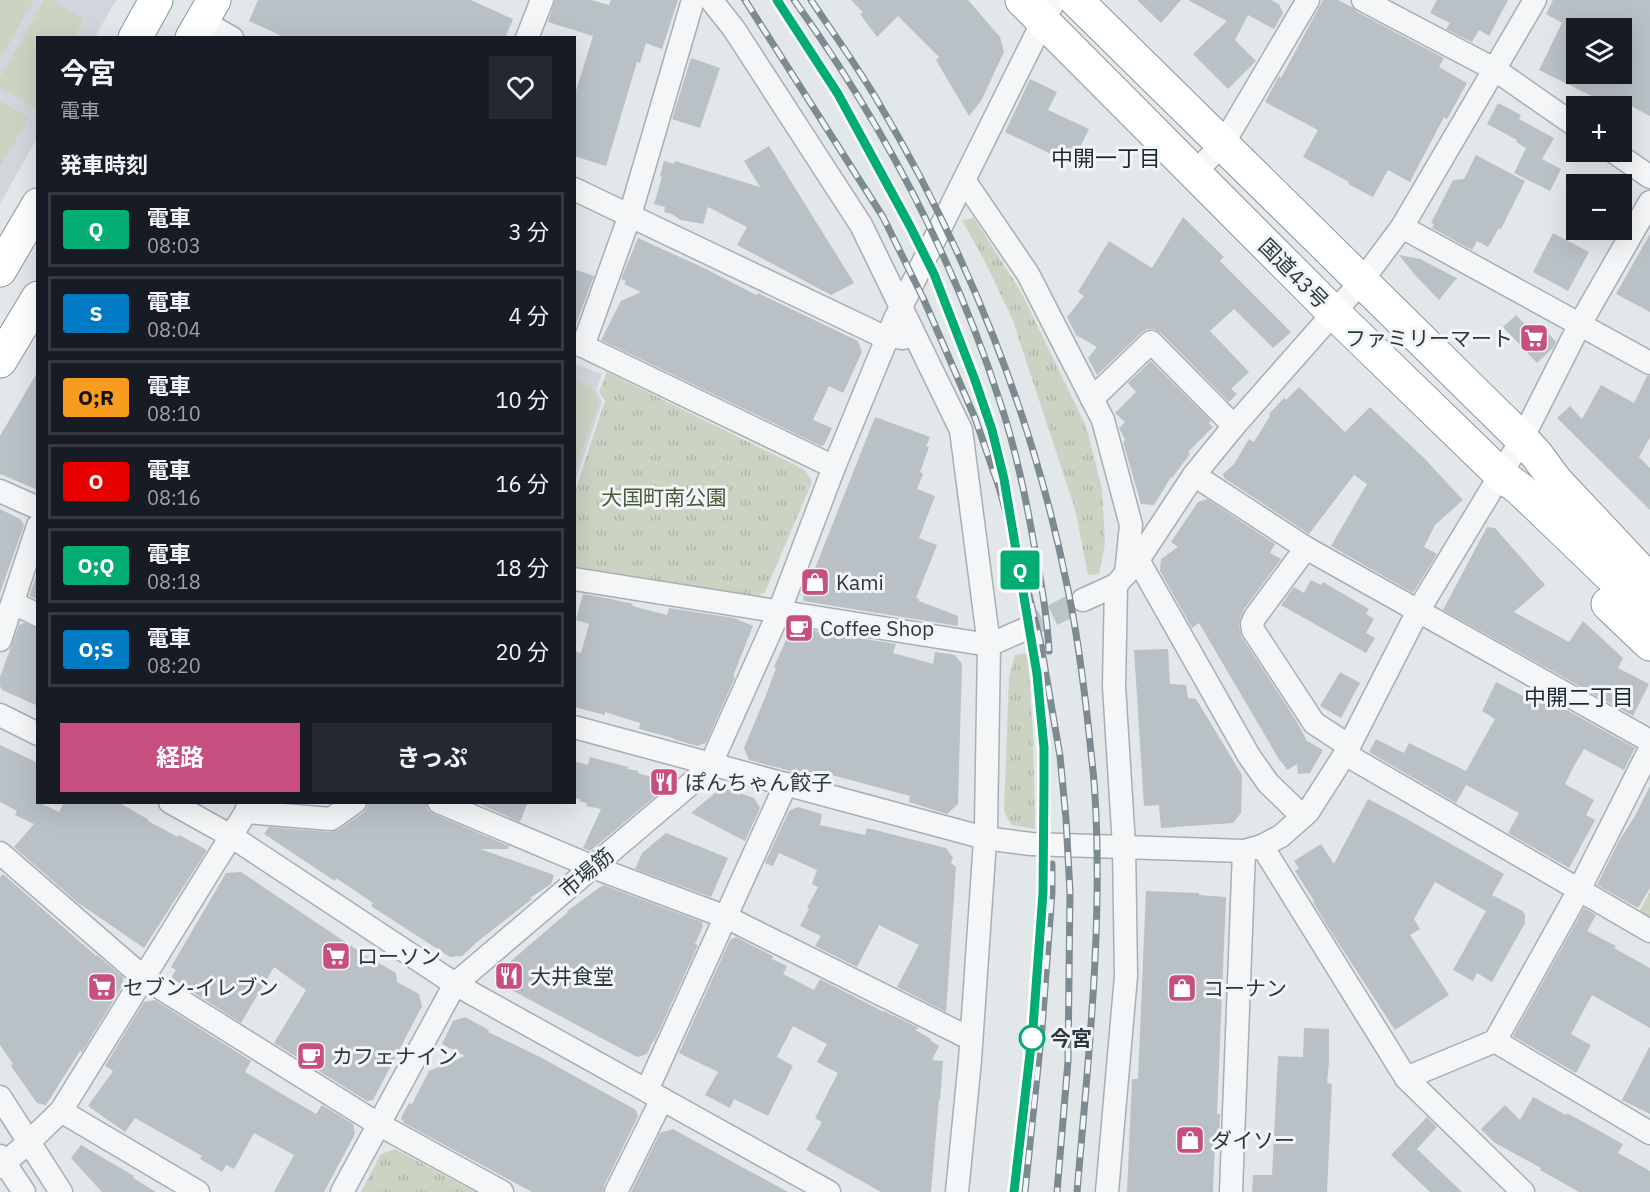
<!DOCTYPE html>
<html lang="ja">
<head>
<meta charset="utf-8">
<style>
	:root { --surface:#171b24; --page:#242831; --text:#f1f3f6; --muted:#9ea1a6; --line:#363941; --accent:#c64f7f }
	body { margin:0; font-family:"IBM Plex Sans","Noto Sans JP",sans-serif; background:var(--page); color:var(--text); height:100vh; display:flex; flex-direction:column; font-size:22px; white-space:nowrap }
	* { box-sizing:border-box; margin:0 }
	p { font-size:20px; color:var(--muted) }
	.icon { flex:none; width:33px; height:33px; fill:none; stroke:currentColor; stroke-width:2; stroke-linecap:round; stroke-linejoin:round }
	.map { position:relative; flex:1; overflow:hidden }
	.sheet { position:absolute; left:36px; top:36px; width:540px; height:768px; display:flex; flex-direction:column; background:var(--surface); border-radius:0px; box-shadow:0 6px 24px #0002 }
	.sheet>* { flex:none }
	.badge { padding:0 12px; border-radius:4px; font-size:21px; line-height:39px }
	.fabs { position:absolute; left:1566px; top:18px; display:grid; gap:12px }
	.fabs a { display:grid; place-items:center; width:66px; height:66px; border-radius:0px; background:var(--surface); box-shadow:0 6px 24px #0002; font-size:30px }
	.map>.badge { position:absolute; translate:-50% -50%; box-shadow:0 0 0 3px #fff }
	h2 { padding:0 24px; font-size:22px; line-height:54px }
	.round { display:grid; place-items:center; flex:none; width:63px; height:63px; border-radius:0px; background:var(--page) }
	.overview { display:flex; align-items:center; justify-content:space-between; height:102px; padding:0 24px }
	h1 { font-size:28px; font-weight:700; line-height:45px }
	.action { display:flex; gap:12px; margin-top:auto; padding:12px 24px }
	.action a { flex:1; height:69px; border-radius:0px; background:var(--accent); color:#fff; font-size:24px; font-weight:700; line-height:69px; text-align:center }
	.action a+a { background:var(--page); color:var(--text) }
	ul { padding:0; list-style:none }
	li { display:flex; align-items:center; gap:18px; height:75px; margin:0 12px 9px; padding:0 12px; border:3px solid var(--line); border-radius:0px }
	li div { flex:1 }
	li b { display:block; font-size:22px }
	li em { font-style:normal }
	li .badge { min-width:66px; font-weight:700; text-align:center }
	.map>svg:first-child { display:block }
	.built { fill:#d0d6db }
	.grass { fill:#cbd3c3 }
	.park { fill:url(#park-tufts) }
	.building { fill:#b9c1c6; fill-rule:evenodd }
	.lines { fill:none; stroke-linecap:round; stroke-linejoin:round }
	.minor-tunnel { stroke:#bdc4c7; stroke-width:22; stroke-dasharray:22 11; stroke-linecap:butt }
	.minor-casing { stroke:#a7afb3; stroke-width:25 }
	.highway-casing { stroke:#8a979f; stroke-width:35 }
	.minor { stroke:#f4f6f8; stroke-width:22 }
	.highway { stroke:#fff; stroke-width:33 }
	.rail-casing { stroke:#7c8a92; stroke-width:7 }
	.rail { stroke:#f1f5f7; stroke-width:4.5; stroke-dasharray:14; stroke-linecap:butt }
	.line-casing { stroke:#fff; stroke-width:14 }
	.line { stroke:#02ad73; stroke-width:9 }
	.stop-dot { fill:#fff; stroke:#02ad73; stroke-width:3 }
	.labels { text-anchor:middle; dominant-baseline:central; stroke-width:6; stroke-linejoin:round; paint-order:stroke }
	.street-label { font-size:21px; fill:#2b3840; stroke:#f1f5f7 }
	.poi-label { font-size:21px; fill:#2b3840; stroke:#f1f5f7; text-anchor:start }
	.park-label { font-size:21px; fill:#485b39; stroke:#f1f5f7 }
	.stop-label { font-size:21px; font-weight:bold; fill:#2b3840; stroke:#f1f5f7; text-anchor:start }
	.neighbourhood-label { font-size:22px; fill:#1d2931; stroke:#f1f5f7 }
</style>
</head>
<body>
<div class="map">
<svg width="1650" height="1192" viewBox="0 0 1650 1192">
	<defs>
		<pattern id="park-tufts" width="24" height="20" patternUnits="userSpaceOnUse" patternTransform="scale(1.5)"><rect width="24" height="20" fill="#cbd3c3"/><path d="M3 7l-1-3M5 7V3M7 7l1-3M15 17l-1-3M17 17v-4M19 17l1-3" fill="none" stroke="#aeb6a9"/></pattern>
	</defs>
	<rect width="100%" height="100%" fill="#e2e7e9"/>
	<!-- built -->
	<g class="built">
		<path d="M0,0H116L95,37L38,38L37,138L0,204Z"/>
		<path d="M575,364L602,374L596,390L602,402L575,482Z"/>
	</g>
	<!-- grass -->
	<g class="grass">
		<path d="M0,0H34L0,59Z"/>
		<path d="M44,0H51L84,19L74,37L38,38V101L34,107L0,88V78Z"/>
		<path d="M0,101L28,117L0,167Z"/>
		<path d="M575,381L591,387L599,403L575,468Z"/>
	</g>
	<!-- park -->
	<g class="park">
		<path d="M974,218L1021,292L1086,426L1102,489L1105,543L1099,574L1088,575L1075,509L1012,318L984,260L962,220Z"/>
		<path d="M607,372L805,470L812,482L765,592L754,598L696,590L575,568V491L605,401L599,392Z"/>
		<path d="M1028,653L1033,733L1035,829L1011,825L1004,811L1009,677L1015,655Z"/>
		<path d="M1650,892V924L1636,917Z"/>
		<path d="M395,1149L475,1192H361L381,1154Z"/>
	</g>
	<!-- building -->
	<g class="building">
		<path d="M258,0H471L513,19L505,38H286L249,21Z"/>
		<path d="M555,0H591L609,5L611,0H678L662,49L646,43L640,63L637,62L606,166L574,156V97L593,36L548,22Z"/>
		<path d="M851,0H968L1000,37L1004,52L981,101L969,116L936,60L939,57L898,16L877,37L860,14L863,12Z"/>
		<path d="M1137,0H1181L1161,23Z"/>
		<path d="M1188,0H1271L1279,4L1283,13L1274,29L1248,15L1235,40L1256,61L1228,89L1193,54L1227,21Z"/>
		<path d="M1323,0H1338L1352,7L1357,12L1444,58L1439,67L1467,83L1447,119L1444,117L1410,182L1388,170L1373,197L1348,184L1349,182L1303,157L1318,130L1265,102L1279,76L1281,78Z"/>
		<path d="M1437,0H1508L1489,36L1479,30L1472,42L1446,29L1450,23L1430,13Z"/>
		<path d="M1553,0H1650V116L1629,105L1625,113L1622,111V106H1612L1539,70L1562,23L1546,14ZM1576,28H1622V74H1576Z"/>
		<path d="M691,58L720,68L700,128L672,119Z"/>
		<path d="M1030,79L1057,92L1048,110L1089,129L1072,164L1005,132Z"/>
		<path d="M1498,103L1521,115L1519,119L1554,138L1542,159L1561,169L1550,191L1514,173L1526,148L1516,142L1517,140L1487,124Z"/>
		<path d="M769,146L854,283L831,295L737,245L747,227L708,207L703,224L681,220L672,214L664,212L665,207L654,204L662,177L660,176L664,161L674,164L675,161L760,187L744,161Z"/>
		<path d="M1476,155L1525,181L1501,229L1499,228L1488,247L1477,241L1472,250L1432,228L1434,224L1431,223L1453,180L1464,179Z"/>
		<path d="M1183,217L1224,257L1220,261L1291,332L1273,348L1234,309L1210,331L1249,372L1231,389L1237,394L1229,402L1161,333L1154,329H1147L1142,332L1097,375L1088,358L1097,347L1076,335L1067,317L1084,296L1078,292L1109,241L1152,268Z"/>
		<path d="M1553,233L1589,252L1568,291L1533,272Z"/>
		<path d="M1650,234V312L1616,294Z"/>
		<path d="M638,238L704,268L756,295L758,293L858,341L862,352L843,393L829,386L813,420L832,428L824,445L821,446L601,340L621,301L641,292L624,284L626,281L621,279Z"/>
		<path d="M1399,255L1420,259L1457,278L1439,300L1415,275Z"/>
		<path d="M574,269L594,276L576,324H574Z"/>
		<path d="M1516,315L1533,333L1542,326L1556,342L1553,348L1537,363L1503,327Z"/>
		<path d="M1151,361L1211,421L1209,423L1213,427L1188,452L1190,454L1172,478L1171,477L1154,505L1141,504L1123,442L1125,440L1119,428L1125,422L1115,413L1136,392L1128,383Z"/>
		<path d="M38,371V490L0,474V436Z"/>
		<path d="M1647,376H1650V437L1639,457L1650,468V510L1557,418L1570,406L1582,419L1601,385L1634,403Z"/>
		<path d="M1299,387L1345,432L1370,407L1424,458L1463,500L1435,525L1424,547L1437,554L1413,593L1331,546L1367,484L1354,475L1309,534L1224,478L1223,474L1234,464L1249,439L1254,442L1270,416L1269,414L1284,398L1286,400Z"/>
		<path d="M875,417L930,437L926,447H929L920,472L923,474L917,489L935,496L919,538L937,545L916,598L919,599V601L958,616V626L803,601L805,588L812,576Z"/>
		<path d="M1207,499L1275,544L1270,553L1281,559L1244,609L1240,619L1239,626L1242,637L1297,722L1307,741L1323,750L1310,773L1298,774L1297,764L1287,770L1281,761H1280L1199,623L1192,628L1160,571L1161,559L1178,547L1171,542L1198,502Z"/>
		<path d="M0,509L20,519L24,525L0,593Z"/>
		<path d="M1487,527L1495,528L1545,585L1514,612L1569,642L1583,621L1623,658L1618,668L1649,684L1633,716L1443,610Z"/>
		<path d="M38,570V600L30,596V594Z"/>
		<path d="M1311,580L1321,585L1323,582L1369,609L1366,614L1374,619L1366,633L1375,638L1366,653L1281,605L1294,587L1304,593Z"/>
		<path d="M583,594L611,599L633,604L632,606L667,615L669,608L734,618L753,626L733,676L735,677L706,743L697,746L673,739V738L639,729L640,723L605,712V715L574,707V651L581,653L589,624L576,620Z"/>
		<path d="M24,623L38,628V706L2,690L0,686V677L19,625Z"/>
		<path d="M797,628L896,644L893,653L933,664L935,652L955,655L962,664L958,804L947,814L909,802L910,796L817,771L815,775L800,771L799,773L749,760L744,748L768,690L776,668L774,667L789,633Z"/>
		<path d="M1168,649L1170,684L1186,685L1188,698L1196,699L1242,775L1241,813L1233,823L1161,828L1159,805L1144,806L1134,650Z"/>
		<path d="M1340,672L1360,683L1341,718L1320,706Z"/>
		<path d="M1496,682L1525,697L1529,689L1635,748L1624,770L1584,749L1574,766L1565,784L1594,800L1586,815L1595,820L1569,868L1508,833L1519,813L1466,785L1456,803L1369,752L1376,739L1404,753L1409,743L1466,771L1495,719L1482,711Z"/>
		<path d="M0,745L38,763V802L59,812L64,802H118L149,820L148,821L178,837L179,835L207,850L144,948L77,902L14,847L34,824L15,815L17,811L0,802Z"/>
		<path d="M590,757L628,767V769L638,771V773L671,783L590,851L583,848L601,809L586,806L587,803L579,801L580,799L574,798V761L588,765Z"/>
		<path d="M1650,786V888L1638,908L1597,885L1619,841L1635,816Z"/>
		<path d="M727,789L739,795L740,793L754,798L760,808L745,841L691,813L715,793Z"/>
		<path d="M1368,799L1405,818L1504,874L1492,895L1523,911L1525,916V923L1492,982L1477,973L1473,981L1453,970L1486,911L1435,882L1414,919L1420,929L1410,935L1449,995L1395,1030L1326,924L1313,902L1314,901L1295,871L1299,868L1294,861L1321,844L1334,864Z"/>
		<path d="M368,802H426L428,810L434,814L509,846L508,849H480L554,875L551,884L530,898L532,899L477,942L462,956L450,957L371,906L373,903L336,878L335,881L264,834L269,827L330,832L338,830L363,813L367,808Z"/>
		<path d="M475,802H528L520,822Z"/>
		<path d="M798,807L822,814L820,825L865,835L867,828L946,848L953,858L951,863L956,867L946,1012L897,987L919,945L879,925L857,967L815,946L821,936L800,926L809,909L807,908L818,887L812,884L817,870L779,853L773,866L765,863L789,811Z"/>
		<path d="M666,833L728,858L711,897L635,869L642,853Z"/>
		<path d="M241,872L372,960V959L396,973L397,982L419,994L422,1006L373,1100L367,1101L274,1043L306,990L274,967L241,1023L171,978L176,970L171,967L226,873Z"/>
		<path d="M3,874L96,956L97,955L123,977V985L82,1052L80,1051L46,1105L37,1103L11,1066L13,1064L0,1045V877Z"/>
		<path d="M603,885L702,922L703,926L695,944L698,945L654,1042L653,1041L647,1054L637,1057L502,985L498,972L568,912L567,911Z"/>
		<path d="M1146,891L1199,893V895L1226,897L1217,1114H1220L1219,1140H1215L1213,1192H1127L1132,1079H1138Z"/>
		<path d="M1584,908L1596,915L1587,931L1616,946L1614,948L1650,968V1028L1592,995L1571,1034L1591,1045L1576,1073L1513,1036Z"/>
		<path d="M736,937L773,956L772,959L787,966L783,974L814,990L820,979L884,1012V1011L919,1028L915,1030L931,1039L930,1040L939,1046L932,1060L943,1061L940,1100H939L931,1192H881L806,1150L822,1122L815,1118L838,1073L817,1062L827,1044L793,1026L777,1057L793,1066L768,1116L734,1099L730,1108L705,1095L718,1072L679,1053L730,940Z"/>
		<path d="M155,1000L251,1061L245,1072L316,1114L322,1105L353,1124L355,1134L324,1192H274L294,1155L254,1133L234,1169L226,1165L222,1172L200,1159L202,1156L135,1118L125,1132L88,1106L113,1071L105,1066L144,1002Z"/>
		<path d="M465,1017L489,1030L488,1032L540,1057L636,1110L638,1116L604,1186L603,1192H532L404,1123L401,1118L409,1103L412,1104L429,1071L465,1056L442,1044L453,1021Z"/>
		<path d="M1304,1028L1329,1029V1061L1327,1083L1332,1084L1327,1192H1252L1253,1175H1272L1278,1056L1303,1057Z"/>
		<path d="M1650,1046V1114L1622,1100Z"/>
		<path d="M1533,1097L1566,1115L1567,1113L1623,1144L1618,1153L1650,1171V1192H1579L1540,1170L1541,1168L1495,1143L1481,1129L1505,1105L1520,1120Z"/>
		<path d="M1427,1117L1437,1127L1417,1149L1462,1192H1430L1391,1155Z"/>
		<path d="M673,1129L731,1161L788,1192H631L660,1133Z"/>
		<path d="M81,1145L134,1176L133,1178L156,1192H102L71,1158Z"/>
	</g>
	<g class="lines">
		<!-- minor-tunnel -->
		<path class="minor-tunnel" d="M1023,630L1083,600"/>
		<!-- minor casing -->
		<g class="minor-casing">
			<g id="minor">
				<path d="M711,0L734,29L861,225L961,430L989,645L986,826L970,1060L957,1192"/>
				<path d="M1363,0L1494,69L1576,126"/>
				<path d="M202,21L232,38"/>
				<path d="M527,38L542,0"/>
				<path d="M1614,152L1650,177"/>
				<path d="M1194,173L1223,144L1308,0"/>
				<path d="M964,180L1028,274L1103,420L1131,525L1126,574"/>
				<path d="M574,189L880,335L903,338"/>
				<path d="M1402,227L1650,363"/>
				<path d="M574,343L583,346L834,467"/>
				<path d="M583,346L630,215L693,0"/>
				<path d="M1092,399L1151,342L1234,426"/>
				<path d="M1194,475L1306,548L1650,741"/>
				<path d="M0,491L38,508"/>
				<path d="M1306,548L1255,617L1252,624L1253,630L1314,723L1349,746"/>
				<path d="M1138,560L1249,756L1268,783L1302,816"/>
				<path d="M574,579L989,645L1023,630"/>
				<path d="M1083,600L1116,585L1138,560L1194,475L1234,426L1361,282L1402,227L1535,0"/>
				<path d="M13,603L38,615"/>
				<path d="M0,640L38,526"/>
				<path d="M0,715L38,734"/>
				<path d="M574,727L985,838L1031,844L1244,851L1262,846L1281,836L1308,812L1345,754L1418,611L1522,439L1580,324L1650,202"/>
				<path d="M1345,754L1650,931"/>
				<path d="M170,802L231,836L455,984L829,1192"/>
				<path d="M439,802L593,867L726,917L971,1039"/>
				<path d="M246,812L331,819L355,802"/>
				<path d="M1262,846L1406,1078L1523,1192"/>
				<path d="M0,853L143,977L378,1124L502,1192"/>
				<path d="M1495,1041L1650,1133"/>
				<path d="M1406,1078L1495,1041L1579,890L1650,749"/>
				<path d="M647,1090L786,784"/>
				<path d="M0,1097L61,1192"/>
				<path d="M61,1111L198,1192"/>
				<path d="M0,1156L24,1192"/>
				<path d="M0,1167L29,1142L61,1111L246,812L249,802"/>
				<path d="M342,1192L455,984L709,768L779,612L834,467L895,319L1043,21L1055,0"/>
				<path d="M616,1192L662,1099"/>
				<path d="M1107,1192L1126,976L1124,846L1114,686L1116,585"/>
				<path d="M1231,1192L1244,851"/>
			</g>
		</g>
		<!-- highway casing -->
		<g class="highway-casing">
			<g id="highway">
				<path d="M1022,0L1333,312L1501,475L1520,489L1650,614"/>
				<path d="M1076,0L1522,439L1536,454L1556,481L1650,581"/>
				<path d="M135,38L156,0"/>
				<path d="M192,38L214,0"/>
				<path d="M0,270L38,205"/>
				<path d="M0,361L38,298"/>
				<path d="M1608,604L1650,644"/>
			</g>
		</g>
		<!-- minor -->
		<use href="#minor" class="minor"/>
		<!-- highway -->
		<use href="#highway" class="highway"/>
		<!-- rail casing -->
		<g class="rail-casing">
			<g id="rail">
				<path d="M745,0L883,217L924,300L975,418L999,487L1029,595L1041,645L1060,756L1066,819L1070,892L1068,1061L1057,1192"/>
				<path d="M777,0L838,94L910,226L934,274L975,380L992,430L1003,474"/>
				<path d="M794,0C882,123 954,259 1000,402C1015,447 1025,493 1033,539C1040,576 1047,613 1049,651"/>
				<path d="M811,0C833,33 857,66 877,100C967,251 1034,418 1068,590C1078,638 1084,686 1089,733C1091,754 1094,775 1095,796C1103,926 1088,1062 1077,1192"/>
				<path d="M1014,1192C1029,1078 1041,963 1044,848C1045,788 1046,726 1036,666"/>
				<path d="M1025,1192L1042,1028L1052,892V864"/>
			</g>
		</g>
		<!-- rail -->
		<use href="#rail" class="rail"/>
	</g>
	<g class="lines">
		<!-- line casing -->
		<g class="line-casing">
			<path id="line" d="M777,0L838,94L910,226L934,274L975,380L992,430L1004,479L1037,674L1044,748V783L1043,893L1033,1028L1014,1192"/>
		</g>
		<!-- line -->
		<use href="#line" class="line"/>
	</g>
	<!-- icons -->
	<defs>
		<g id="supermarket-square" transform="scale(1.5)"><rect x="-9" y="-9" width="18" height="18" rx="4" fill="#c64f7f" stroke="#f1f5f7"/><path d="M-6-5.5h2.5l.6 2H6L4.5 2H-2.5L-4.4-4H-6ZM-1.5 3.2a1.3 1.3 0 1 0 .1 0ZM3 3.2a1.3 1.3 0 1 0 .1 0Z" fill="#fff"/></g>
		<g id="shop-square" transform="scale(1.5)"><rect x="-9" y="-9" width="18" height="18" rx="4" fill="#c64f7f" stroke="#f1f5f7"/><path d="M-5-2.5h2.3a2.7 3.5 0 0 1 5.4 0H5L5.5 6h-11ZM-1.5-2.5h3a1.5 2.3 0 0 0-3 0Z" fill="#fff"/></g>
		<g id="cafe-square" transform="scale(1.5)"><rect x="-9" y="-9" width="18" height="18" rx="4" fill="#c64f7f" stroke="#f1f5f7"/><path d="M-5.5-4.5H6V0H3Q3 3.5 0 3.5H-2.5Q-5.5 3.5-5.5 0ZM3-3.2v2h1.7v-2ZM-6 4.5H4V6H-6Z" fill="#fff"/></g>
		<g id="restaurant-square" transform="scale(1.5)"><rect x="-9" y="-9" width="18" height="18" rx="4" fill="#c64f7f" stroke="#f1f5f7"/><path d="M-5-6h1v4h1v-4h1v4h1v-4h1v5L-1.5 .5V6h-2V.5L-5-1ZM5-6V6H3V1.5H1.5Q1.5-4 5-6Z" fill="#fff"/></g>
	</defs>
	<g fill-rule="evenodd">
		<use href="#supermarket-square" x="1534" y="338"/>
		<use href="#shop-square" x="815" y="582"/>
		<use href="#cafe-square" x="799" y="628"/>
		<use href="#restaurant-square" x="664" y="782"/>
		<use href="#supermarket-square" x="336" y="956"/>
		<use href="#restaurant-square" x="509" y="976"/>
		<use href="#supermarket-square" x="102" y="987"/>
		<use href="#shop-square" x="1182" y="988"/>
		<use href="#cafe-square" x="311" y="1056"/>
		<use href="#shop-square" x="1190" y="1140"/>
	</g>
	<!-- markers -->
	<circle class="stop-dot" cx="1032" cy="1038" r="12"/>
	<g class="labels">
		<!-- street labels -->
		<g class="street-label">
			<text transform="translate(1294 273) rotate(45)">国道43号</text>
			<text transform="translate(586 872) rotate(-40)">市場筋</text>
		</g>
		<!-- poi labels -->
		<g class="poi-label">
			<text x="1513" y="338" text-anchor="end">ファミリーマート</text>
			<text x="836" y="582">Kami</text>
			<text x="820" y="628">Coffee Shop</text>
			<text x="685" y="782">ぽんちゃん餃子</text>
			<text x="357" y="956">ローソン</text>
			<text x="530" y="976">大井食堂</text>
			<text x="123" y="987">セブン-イレブン</text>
			<text x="1203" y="988">コーナン</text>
			<text x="332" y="1056">カフェナイン</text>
			<text x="1211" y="1140">ダイソー</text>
		</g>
		<!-- park labels -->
		<g class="park-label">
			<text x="664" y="497">大国町南公園</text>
		</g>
		<!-- stop labels -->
		<g class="stop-label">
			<text x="1050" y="1038">今宮</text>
		</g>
		<!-- neighbourhood labels -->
		<g class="neighbourhood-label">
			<text x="1106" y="157">中開一丁目</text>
			<text x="1579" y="696">中開二丁目</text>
		</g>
	</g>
</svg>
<div class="fabs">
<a><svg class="icon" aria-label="layers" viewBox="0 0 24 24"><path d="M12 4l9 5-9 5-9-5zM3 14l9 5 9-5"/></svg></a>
<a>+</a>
<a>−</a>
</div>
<b class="badge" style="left:1020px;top:570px;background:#02ad73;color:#fff">Q</b>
<section class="sheet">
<div class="overview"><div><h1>今宮</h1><p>電車</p></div><a class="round"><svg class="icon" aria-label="heart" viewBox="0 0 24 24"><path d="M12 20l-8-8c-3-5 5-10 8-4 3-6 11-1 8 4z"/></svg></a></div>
<h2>発車時刻</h2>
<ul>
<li><span class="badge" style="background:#02ad73;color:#fff">Q</span><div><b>電車</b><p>08:03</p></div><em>3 分</em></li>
<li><span class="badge" style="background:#007ac2;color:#fff">S</span><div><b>電車</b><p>08:04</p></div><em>4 分</em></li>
<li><span class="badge" style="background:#f79c1f;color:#111">O;R</span><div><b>電車</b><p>08:10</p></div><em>10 分</em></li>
<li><span class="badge" style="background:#e80000;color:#fff">O</span><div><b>電車</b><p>08:16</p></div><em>16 分</em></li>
<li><span class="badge" style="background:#02ad73;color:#fff">O;Q</span><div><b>電車</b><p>08:18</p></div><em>18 分</em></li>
<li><span class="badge" style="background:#007ac2;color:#fff">O;S</span><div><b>電車</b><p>08:20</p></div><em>20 分</em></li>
</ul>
<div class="action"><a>経路</a><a>きっぷ</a></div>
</section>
</div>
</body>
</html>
